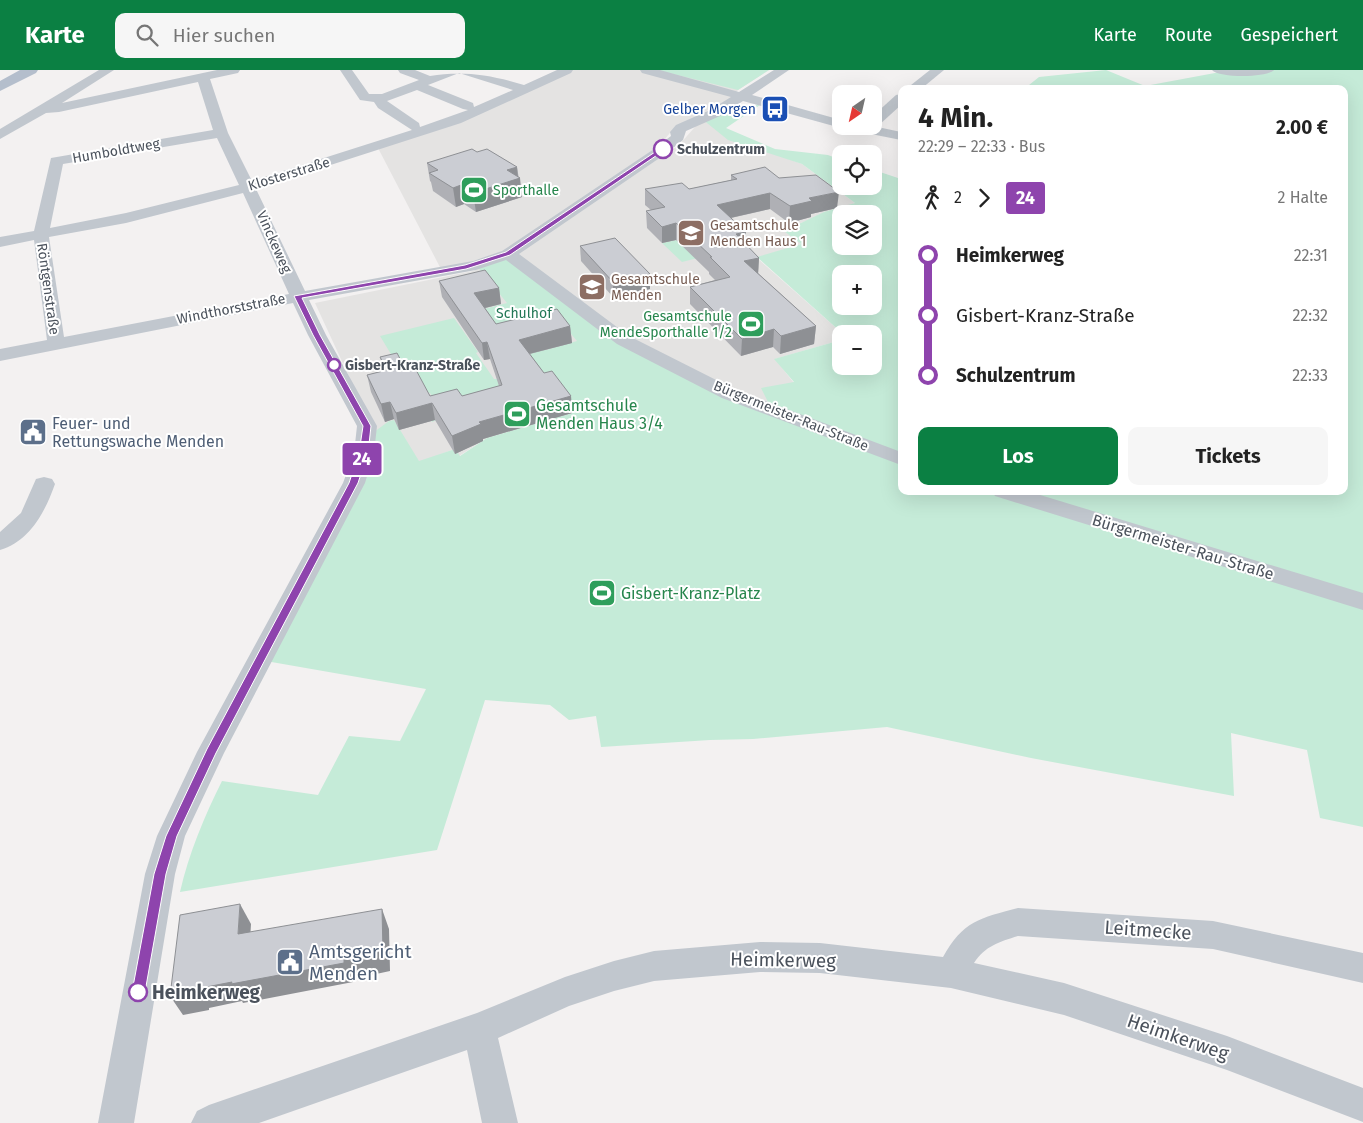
<!DOCTYPE html>
<html lang="de">
<head>
<meta charset="utf-8">
<style>
	:root { --surface:#fff; --page:#f6f6f6; --text:#222; --muted:#767676; --accent:#0b8043 }
	body { margin:0; font-family:"Fira Sans",sans-serif; background:var(--page); color:var(--text); height:100vh; display:flex; flex-direction:column; font-size:19px; white-space:nowrap }
	* { box-sizing:border-box; margin:0 }
	p { font-size:16px; color:var(--muted) }
	.icon { flex:none; width:28px; height:28px; fill:none; stroke:currentColor; stroke-width:2; stroke-linecap:round; stroke-linejoin:round }
	.map { position:relative; flex:1; overflow:hidden }
	.drawer { position:absolute; left:898px; top:15px; width:450px; height:410px; display:flex; flex-direction:column; background:var(--surface); border-radius:10px; box-shadow:0 5px 20px #0002 }
	.drawer>* { flex:none }
	.badge { padding:0 10px; border-radius:4px; font-size:18px; line-height:32px }
	.needle { width:32px; rotate:214deg }
	.buttons { position:absolute; left:832px; top:15px; display:grid; gap:10px }
	.buttons a { display:grid; place-items:center; width:50px; height:50px; border-radius:10px; background:var(--surface); box-shadow:0 5px 20px #0002; font-size:25px }
	.map>.badge { position:absolute; translate:-50% -50%; box-shadow:0 0 0 2px #fff }
	.legs { display:flex; align-items:center; gap:8px; height:55px; padding:0 20px; font-size:16px }
	.legs p { margin-inline-start:auto }
	.summary { display:flex; align-items:center; justify-content:space-between; height:85px; padding:0 20px }
	h1 { font-size:28px; font-weight:700; line-height:38px }
	.primary-button { display:flex; gap:10px; margin-top:auto; padding:10px 20px }
	.primary-button a { flex:1; height:58px; border-radius:10px; background:var(--accent); color:#fff; font-size:20px; font-weight:700; line-height:58px; text-align:center }
	.primary-button a+a { background:var(--page); color:var(--text) }
	ul { padding:0 20px; list-style:none }
	li { display:flex; align-items:center; gap:18px; height:60px; font-size:19px }
	li i { display:grid; place-items:center; width:8px; height:100%; margin:0 6px; background:currentColor }
	li i::after { content:''; width:12px; height:12px; margin:-6px; border:4px solid; border-radius:50%; background:var(--surface) }
	li p { margin-inline-start:auto }
	li:first-child i { background:linear-gradient(#0000 50%,currentColor 0) }
	li:last-child i { background:linear-gradient(currentColor 50%,#0000 0) }
	header { display:flex; align-items:center; gap:30px; box-sizing:border-box; height:70px; padding:0 25px; background:var(--accent); color:#fff }
	header strong { font-size:24px }
	nav { display:flex; gap:28px; margin-inline-start:auto; font-size:18px }
	.search { width:350px; height:45px; background:var(--page); display:flex; align-items:center; gap:12px; box-sizing:border-box; padding:0 18px; border-radius:10px; color:var(--muted); font-size:19px }
	.map>svg:first-child { display:block }
	.education { fill:#e4e3e2 }
	.green { fill:#c5ebd8; fill-rule:evenodd }
	.lines { fill:none; stroke-linecap:round; stroke-linejoin:round }
	.street { fill:#c1c7ce; fill-rule:evenodd }
	.primary { fill:#b4becc; fill-rule:evenodd }
	.wall { fill:#afb0b5 }
	.shaded-wall { fill:#8e9094 }
	.building { fill:#cbcdd3; stroke:#8e9094 }
	.line-1 { fill:#8e44ad; stroke:#fff }
	.stop-1-dot { fill:#fff; stroke:#8e44ad; stroke-width:2.5 }
	.labels { text-anchor:middle; dominant-baseline:central; stroke-width:4; stroke-linejoin:round; paint-order:stroke }
	.far-transit-label { font-size:14px; fill:#164399; stroke:#fff; text-anchor:end }
	.far-stop-label { font-size:14px; font-weight:bold; fill:#4b525c; stroke:#fff; text-anchor:start }
	.far-street-label { font-size:14px; fill:#4b525c; stroke:#fff }
	.far-leisure-label { font-size:14px; fill:#27864d; stroke:#fff; text-anchor:start }
	.far-education-label { font-size:14px; fill:#785e54; stroke:#fff; text-anchor:start }
	.far-park-label { font-size:14px; fill:#227756; stroke:#fff }
	.leisure-label { font-size:16px; fill:#27864d; stroke:#fff; text-anchor:start }
	.service-label { font-size:16px; fill:#4e5e75; stroke:#fff; text-anchor:start }
	.street-label { font-size:16px; fill:#4b525c; stroke:#fff }
	.near-street-label { font-size:19px; fill:#4b525c; stroke:#fff }
	.near-service-label { font-size:19px; fill:#4e5e75; stroke:#fff; text-anchor:start }
	.near-stop-label { font-size:19px; font-weight:bold; fill:#4b525c; stroke:#fff; text-anchor:start }
</style>
</head>
<body>
<header>
<strong>Karte</strong>
<div class="search"><svg class="icon" aria-label="search" viewBox="0 0 24 24"><circle cx="10" cy="10" r="6"/><path d="M15 15l6 6"/></svg>Hier suchen</div>
<nav><a>Karte</a><a>Route</a><a>Gespeichert</a></nav>
</header>
<div class="map">
<svg width="1363" height="1053" viewBox="0 0 1363 1053">
	<rect width="100%" height="100%" fill="#f3f1f1"/>
	<!-- education -->
	<g class="education">
		<path d="M568,0H769L738,20L730,29L674,58L660,75L513,178L442,201L378,78Z"/>
		<path d="M702,49L770,82L802,94L855,133L801,153L781,158L801,174L757,188L843,264H841V270L775,289L794,313L773,341L577,342L487,368L459,386L455,379L419,392L399,360L366,368L371,354L315,233L473,201L520,180L679,75Z"/>
	</g>
	<!-- green -->
	<g class="green">
		<path d="M657,0H769L738,20Z"/>
		<path d="M1106,0L1145,16L1231,0H1363V757L1320,748L1307,680L1231,663L1234,726L1031,688L887,657L753,669L710,670L601,677L596,646L569,650L550,635L485,630L437,780L180,822C189,783 204,747 222,711L318,725L349,666L400,671L426,619L260,590L366,368L389,351L394,350L419,391L455,379L460,386L487,368L576,342L557,316L551,317L523,280L542,275L546,280L577,271L561,252L506,269L484,239L507,233L476,195L508,184L623,270L772,340L761,318L794,312L774,289L841,270V296H874V264H843L757,187L801,174L780,158L801,153L824,142L855,133L802,94L728,70L702,49L728,36L760,35L726,58L775,79L828,85L841,90V116H874V100L901,109V421H1344V19H1024L1039,7ZM841,144H874V176H841ZM841,204H874V236H841Z"/>
		<path d="M682,169L702,187L682,192L662,173Z"/>
		<path d="M454,248L478,282L476,283L494,309H498L507,322L432,352L427,343L439,338L430,323L421,326L400,299L380,266Z"/>
	</g>
	<g class="lines">
		<!-- street -->
		<g class="street">
			<path d="M99,0H114L62,33L217,0H240L238,3L210,9L228,63L252,111L412,60L378,38L374,32L360,30L340,0H352L369,24H382L419,10L400,3L398,0H415L430,6C462,0 492,5 524,15L557,0H573L571,3L461,53L256,119L305,221L473,191L502,181L654,79L671,66L670,62L676,55L710,40L731,27L642,3L640,0H660L739,22L774,0H789L752,25L841,50V56H873L901,62V70L851,60L845,57L841,58L743,31L720,46L686,61L683,70L664,85L519,184L629,266L736,320L901,382V395L722,328L617,274L506,190L476,200L309,230L326,265L377,356L374,383L365,413L224,683L185,766L175,804L134,1053H98L145,804L157,766L197,682L343,413L354,383L357,356L308,265L293,233L0,291V279L47,270L34,170L0,177V167L34,161L51,88L213,60L198,12L59,42L46,43L0,69V59ZM459,3L513,20L474,37L473,33L428,15ZM417,20L463,39L468,40L420,57L419,53L387,31ZM217,68L239,115L126,143L50,158L63,94ZM243,123L289,224L64,267L49,167L126,153Z"/>
			<path d="M930,0H944L921,19H906Z"/>
			<path d="M1212,0H1274C1267,8 1219,8 1212,0Z"/>
			<path d="M901,24V35L879,55L874,56V45L896,25Z"/>
			<path d="M44,407L52,409L55,414C45,442 30,471 0,480V462L21,443L36,409Z"/>
			<path d="M992,421H1027L1363,523V540L995,426Z"/>
			<path d="M1018,838L1213,851L1363,883V913L1213,879L1018,866C999,872 985,876 974,893L1064,913L1227,966L1363,1018V1052L1227,1000L1064,945L951,918L820,903L760,902L654,911L614,921L569,936L498,968L518,1053H482L467,980L259,1053H191L197,1041L209,1035L477,943L565,907L614,891L654,881L760,872L820,873L943,887C963,851 980,848 1018,838Z"/>
		</g>
		<!-- primary -->
		<path class="primary" d="M20,0H38L36,3L0,21V11Z"/>
	</g>
	<!-- wall -->
	<g class="wall">
		<path d="M477,82L517,97L522,127L476,142L464,134L456,137L433,121L431,112L430,111L427,93Z"/>
		<path d="M731,105L779,108L837,138L811,144V147L789,153L770,139L731,148L745,174L759,188L758,203L816,256L814,274L780,284L773,277L741,286L690,234V217L715,210L709,204V202L676,170L662,173L647,158L646,141L651,140L645,135V119H689L731,110Z"/>
		<path d="M580,176L650,219L613,227L581,191Z"/>
		<path d="M439,211L499,218L501,234L485,238L496,254L570,256L572,273L530,284L544,303L571,326L572,343L483,369V371L455,384L435,350L399,360L394,349L385,352L371,322L367,305L383,301L380,287L406,300L430,326H462L499,316L490,289L484,290L442,227Z"/>
	</g>
	<!-- shaded-wall -->
	<g class="shaded-wall">
		<path d="M517,97L518,108H520L522,127L476,142L473,123L507,100Z"/>
		<path d="M461,115L464,134L456,137L453,118Z"/>
		<path d="M839,122L837,138L811,144V147L789,153L790,136L809,128Z"/>
		<path d="M770,123V139L717,151V135Z"/>
		<path d="M676,153V170L662,173V157Z"/>
		<path d="M746,162L745,179L736,164Z"/>
		<path d="M759,188L758,205L744,191Z"/>
		<path d="M650,204V219L613,227V212Z"/>
		<path d="M499,218L501,234L477,240L474,223Z"/>
		<path d="M570,256L572,273L521,286L519,270Z"/>
		<path d="M816,256L814,274L780,284L781,266Z"/>
		<path d="M774,259L773,277L741,286L742,269Z"/>
		<path d="M487,272L490,289L484,290L482,273Z"/>
		<path d="M571,326L572,343L483,369V371L455,384L452,366L479,352Z"/>
		<path d="M390,332L394,349L385,352L381,334Z"/>
		<path d="M432,333L435,350L399,360L396,343Z"/>
		<path d="M240,834L251,854L249,884L238,864Z"/>
		<path d="M382,839L389,859L390,901L353,909V912L243,933L242,931L209,938V940L183,945L170,926L196,919Z"/>
	</g>
	<!-- building -->
	<g class="building">
		<path d="M472,79L477,82L487,79L517,97L507,100L520,108L473,123L461,115L453,118L429,103L438,100L427,93Z"/>
		<path d="M765,97L779,108L816,105L839,122L809,128L812,131L790,136L770,123L717,135L746,162L736,164L759,188L744,191L816,256L781,266L774,259L742,269L690,217L730,207L710,187H712L676,153L662,157L646,141L665,137L645,119L682,113L689,119L737,109L731,105Z"/>
		<path d="M615,168L650,204L613,212L580,176Z"/>
		<path d="M485,200L499,218L474,223L496,254L557,239L570,256L519,270L544,303L552,301L571,326L479,352L481,354L452,366L432,333L396,343L390,332L381,334L367,305L387,300L380,287L397,283L406,300L415,298L430,326L457,319L462,326L502,315L487,272L482,273L439,211Z"/>
		<path d="M240,834L238,864L382,839L383,881L344,889V893L231,914L232,912L196,919V921L170,926L180,845Z"/>
	</g>
	<!-- line-1 -->
	<path class="line-1" d="M661,78L666,79L510,185L466,199L302,228L320,265L371,356L368,383L358,413L216,683L177,766L166,804L145,922L143,926L138,928L134,926L132,922L154,804L166,766L207,679L349,413L359,383L363,356L313,265L294,226L465,195L506,182Z"/>
	<!-- icons -->
	<defs>
		<g id="bus-square" transform="scale(1.4375)"><rect x="-9" y="-9" width="18" height="18" rx="4" fill="#1a4fb4" stroke="#fff"/><path d="M-5-6H5V4H4V6H2V4H-2V6H-4V4H-5ZM-3.5-4V0h7V-4ZM-3.5 1.2v1.5H-2V1.2ZM2 1.2v1.5H3.5V1.2Z" fill="#fff"/></g>
		<g id="stadium-square" transform="scale(1.4375)"><rect x="-9" y="-9" width="18" height="18" rx="4" fill="#2e9e5b" stroke="#fff"/><path d="M0-5a6.5 5 0 1 0 0 10a6.5 5 0 1 0 0-10ZM-3.5-1.8h7v3.6h-7Z" fill="#fff"/></g>
		<g id="school-square" transform="scale(1.4375)"><rect x="-9" y="-9" width="18" height="18" rx="4" fill="#8d6e63" stroke="#fff"/><path d="M0-5L7-2L0 1L-7-2ZM-4 1L0 2.5L4 1V4Q0 6-4 4Z" fill="#fff"/></g>
		<g id="civic-square" transform="scale(1.4375)"><rect x="-9" y="-9" width="18" height="18" rx="4" fill="#5c6f8a" stroke="#fff"/><path d="M-.6-6.5H3V-4.5H.6V-3L4-1V1h2V6H-6V1h2V-1L-.6-3ZM-1.2 2.5V6h2.4V2.5Z" fill="#fff"/></g>
	</defs>
	<g fill-rule="evenodd">
		<use href="#bus-square" x="775" y="39"/>
		<use href="#stadium-square" x="474" y="120"/>
		<use href="#school-square" x="691" y="163"/>
		<use href="#school-square" x="592" y="217"/>
		<use href="#stadium-square" x="751" y="254"/>
		<use href="#stadium-square" x="517" y="344"/>
		<use href="#civic-square" x="33" y="362"/>
		<use href="#stadium-square" x="602" y="523"/>
		<use href="#civic-square" x="290" y="892"/>
	</g>
	<!-- markers -->
	<g class="stop-1-dot">
		<circle cx="663" cy="79" r="9"/>
		<circle cx="334" cy="295" r="6"/>
		<circle cx="138" cy="922" r="9"/>
	</g>
	<g class="labels">
		<!-- far-transit labels -->
		<g class="far-transit-label">
			<text x="756" y="39">Gelber Morgen</text>
		</g>
		<!-- far-stop labels -->
		<g class="far-stop-label">
			<text x="677" y="79">Schulzentrum</text>
			<text x="345" y="295">Gisbert-Kranz-Straße</text>
		</g>
		<!-- far-street labels -->
		<g class="far-street-label">
			<text transform="translate(116 81) rotate(-10)">Humboldtweg</text>
			<text transform="translate(289 104) rotate(-17)">Klosterstraße</text>
			<text transform="translate(274 172) rotate(66)">Vinckeweg</text>
			<text transform="translate(48 219) rotate(82)">Röntgenstraße</text>
			<text transform="translate(231 239) rotate(-11)">Windthorststraße</text>
			<text transform="translate(791 346) rotate(22)">Bürgermeister-Rau-Straße</text>
		</g>
		<!-- far-leisure labels -->
		<g class="far-leisure-label">
			<text x="493" y="120">Sporthalle</text>
			<text x="732" y="246" text-anchor="end">Gesamtschule<tspan x="732" dy="16">MendeSporthalle 1/2</tspan></text>
		</g>
		<!-- far-education labels -->
		<g class="far-education-label">
			<text x="710" y="155">Gesamtschule<tspan x="710" dy="16">Menden Haus 1</tspan></text>
			<text x="611" y="209">Gesamtschule<tspan x="611" dy="16">Menden</tspan></text>
		</g>
		<!-- far-park labels -->
		<g class="far-park-label">
			<text x="524" y="243">Schulhof</text>
		</g>
		<!-- leisure labels -->
		<g class="leisure-label">
			<text x="536" y="335">Gesamtschule<tspan x="536" dy="18">Menden Haus 3/4</tspan></text>
			<text x="621" y="523">Gisbert-Kranz-Platz</text>
		</g>
		<!-- service labels -->
		<g class="service-label">
			<text x="52" y="353">Feuer- und<tspan x="52" dy="18">Rettungswache Menden</tspan></text>
		</g>
		<!-- street labels -->
		<g class="street-label">
			<text transform="translate(1183 477) rotate(17)">Bürgermeister-Rau-Straße</text>
		</g>
		<!-- near-street labels -->
		<g class="near-street-label">
			<text transform="translate(1148 860) rotate(4)">Leitmecke</text>
			<text transform="translate(783 890) rotate(1)">Heimkerweg</text>
			<text transform="translate(1178 967) rotate(19)">Heimkerweg</text>
		</g>
		<!-- near-service labels -->
		<g class="near-service-label">
			<text x="309" y="881">Amtsgericht<tspan x="309" dy="22">Menden</tspan></text>
		</g>
		<!-- near-stop labels -->
		<g class="near-stop-label">
			<text x="152" y="922">Heimkerweg</text>
		</g>
	</g>
</svg>
<div class="buttons">
<a><svg class="needle" viewBox="-14 -14 28 28"><path d="M0-13l5 13h-10z" fill="#e53935"/><path d="M0 13l5-13h-10z" fill="#767676"/></svg></a>
<a><svg class="icon" aria-label="locate" viewBox="0 0 24 24"><circle cx="12" cy="12" r="6"/><path d="M12 2v4M12 18v4M2 12h4M18 12h4"/></svg></a>
<a><svg class="icon" aria-label="layers" viewBox="0 0 24 24"><path d="M12 4l9 5-9 5-9-5zM3 14l9 5 9-5"/></svg></a>
<a>+</a>
<a>−</a>
</div>
<b class="badge" style="left:362px;top:389px;background:#8e44ad;color:#fff">24</b>
<section class="drawer">
<div class="summary"><div><h1>4 Min.</h1><p>22:29 – 22:33 · Bus</p></div><b>2.00 €</b></div>
<div class="legs"><svg class="icon" aria-label="walk" viewBox="0 0 24 24"><circle cx="13" cy="4" r="2"/><path d="M13 8l-2 6 4 7M11 14l-3 7M7 12l3-4h3l4 4"/></svg>2<svg class="icon" aria-label="forward" viewBox="0 0 24 24"><path d="M9 5l7 7-7 7"/></svg><b class="badge" style="background:#8e44ad;color:#fff">24</b><p>2 Halte</p></div>
<ul>
<li><i style="color:#8e44ad"></i><b>Heimkerweg</b><p>22:31</p></li>
<li><i style="color:#8e44ad"></i><span>Gisbert-Kranz-Straße</span><p>22:32</p></li>
<li><i style="color:#8e44ad"></i><b>Schulzentrum</b><p>22:33</p></li>
</ul>
<div class="primary-button"><a>Los</a><a>Tickets</a></div>
</section>
</div>
</body>
</html>
